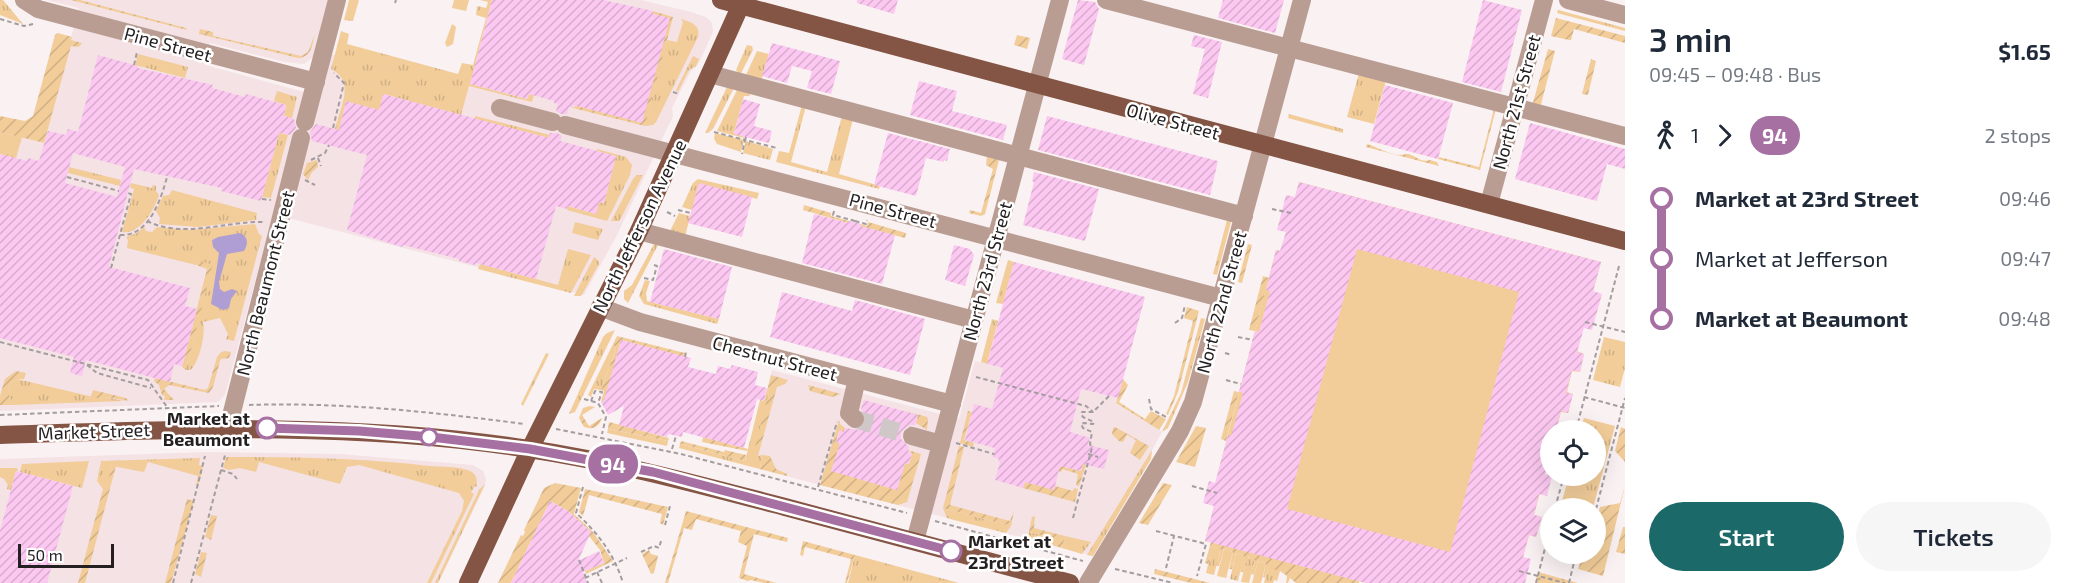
<!DOCTYPE html>
<html lang="en">
<head>
<meta charset="utf-8">
<style>
	:root { --surface:#fff; --page:#f6f6f7; --text:#1f2937; --muted:#747a83; --accent:#1c696a }
	body { margin:0; font-family:"Exo 2",sans-serif; background:var(--page); color:var(--text); height:100vh; display:flex; flex-direction:column; font-size:22px; white-space:nowrap }
	* { box-sizing:border-box; margin:0 }
	p { font-size:20px; color:var(--muted) }
	.icon { flex:none; width:33px; height:33px; fill:none; stroke:currentColor; stroke-width:2; stroke-linecap:round; stroke-linejoin:round }
	.map { position:relative; flex:1; overflow:hidden }
	.sheet { display:flex; flex-direction:column; background:var(--surface); width:450px }
	.sheet>* { flex:none }
	.badge { padding:0 12px; border-radius:20px; font-size:21px; line-height:39px }
	.tools { position:absolute; left:1540px; top:420px; display:grid; gap:12px }
	.tools a { display:grid; place-items:center; width:66px; height:66px; border-radius:50%; background:var(--surface); box-shadow:0 6px 24px #0002; font-size:30px }
	.scale { position:absolute; left:18px; bottom:15px; width:96px; box-sizing:border-box; padding-left:6px; border:3px solid #242021; border-top:0; font-size:16px; line-height:21px; white-space:nowrap; color:#242021; -webkit-text-stroke:4px #fff; paint-order:stroke }
	.map>.badge { position:absolute; translate:-50% -50%; box-shadow:0 0 0 3px #fff }
	.legs { display:flex; align-items:center; gap:9px; height:66px; padding:0 24px; font-size:20px }
	.legs p { margin-inline-start:auto }
	.overview { display:flex; align-items:center; justify-content:space-between; height:102px; padding:0 24px }
	h1 { font-size:33px; font-weight:600; line-height:45px }
	.action { display:flex; gap:12px; margin-top:auto; padding:12px 24px }
	.action a { flex:1; height:69px; border-radius:36px; background:var(--accent); color:#fff; font-size:24px; font-weight:600; line-height:69px; text-align:center }
	.action a+a { background:var(--page); color:var(--text) }
	ul { padding:0 24px; list-style:none }
	li { display:flex; align-items:center; gap:21px; height:60px; font-size:22px }
	li i { display:grid; place-items:center; width:9px; height:100%; margin:0 8px; background:currentColor }
	li i::after { content:''; width:15px; height:15px; margin:-8px; border:4px solid; border-radius:50%; background:var(--surface) }
	li p { margin-inline-start:auto }
	li:first-child i { background:linear-gradient(#0000 50%,currentColor 0) }
	li:last-child i { background:linear-gradient(currentColor 50%,#0000 0) }
	main { display:flex; flex:1; min-height:0 }
	.map>svg:first-child { display:block }
	.built { fill:#f4e2e5 }
	.grass { fill:url(#grass-tufts) }
	.park { fill:url(#park-dots) }
	.garden { fill:url(#garden-furrows) }
	.pitch { fill:#f2cd9a }
	.water { fill:#af9ed4 }
	.building { fill:url(#building-hatch); fill-rule:evenodd }
	.lines { fill:none; stroke-linecap:round; stroke-linejoin:round }
	.minor-tunnel { stroke:#cfc7c8; stroke-width:18; stroke-dasharray:18 9; stroke-linecap:butt }
	.path { stroke:#a49d9e; stroke-width:2; stroke-dasharray:4.5 3; stroke-linecap:butt }
	.minor { stroke:#b99d93; stroke-width:18 }
	.major { stroke:#845544; stroke-width:18 }
	.line-1-casing { stroke:#fff; stroke-width:14 }
	.line-1 { stroke:#a670a3; stroke-width:9 }
	.stop-1-dot { fill:#fff; stroke:#a670a3; stroke-width:3 }
	.labels { text-anchor:middle; dominant-baseline:central; stroke-width:5; stroke-linejoin:round; paint-order:stroke }
	.street-label { font-size:18px; fill:#242021; stroke:#fff }
	.stop-label { font-size:18px; font-weight:bold; fill:#242021; stroke:#fff; text-anchor:end }
</style>
</head>
<body>
<main>
<div class="map">
<svg width="1625" height="583" viewBox="0 0 1625 583">
	<defs>
		<pattern id="grass-tufts" width="24" height="20" patternUnits="userSpaceOnUse" patternTransform="scale(1.5)"><rect width="24" height="20" fill="#f2cd9a"/><path d="M3 7l-1-3M5 7V3M7 7l1-3M15 17l-1-3M17 17v-4M19 17l1-3" fill="none" stroke="#cfb084"/></pattern>
		<pattern id="park-dots" width="8" height="8" patternUnits="userSpaceOnUse" patternTransform="scale(1.5)"><rect width="8" height="8" fill="#f2cd9a"/><path d="M2 2h.1M6 6h.1" fill="none" stroke="#cfb084" stroke-width="1.8" stroke-linecap="round"/></pattern>
		<pattern id="garden-furrows" width="10" height="10" patternUnits="userSpaceOnUse" patternTransform="scale(1.5)"><rect width="10" height="10" fill="#f2cd9a"/><path d="M-1 1l2-2M0 10L10 0M9 11l2-2" fill="none" stroke="#cfb084"/></pattern>
		<pattern id="building-hatch" width="6" height="6" patternUnits="userSpaceOnUse" patternTransform="scale(1.5)"><rect width="6" height="6" fill="#fcc8f1"/><path d="M-1 1l2-2M0 6l6-6M5 7l2-2" fill="none" stroke="#d8acce"/></pattern>
	</defs>
	<rect width="100%" height="100%" fill="#faf1f2"/>
	<!-- built -->
	<g class="built">
		<path d="M47,0H330L315,56L304,64L285,62L210,43L205,65L319,96L330,54L468,90L492,0H641L691,12L706,17L712,23L713,32L698,65L691,71L678,96L672,108L673,116L617,235L584,295L273,214L225,395L218,402L0,411V132L43,143L79,8Z"/>
		<path d="M975,361L1117,398L1116,403L1162,432L1152,450L1151,458L1093,556L748,466L772,370L959,419Z"/>
		<path d="M207,452L340,454L473,465L483,471L486,479L485,486L438,583H0V459Z"/>
	</g>
	<!-- grass -->
	<g class="grass">
		<path d="M0,0H3L23,24L0,15Z"/>
		<path d="M349,0H359L353,21L344,20Z"/>
		<path d="M454,0H469L466,11L452,8Z"/>
		<path d="M480,0H492L470,84L527,99L529,94L534,95L532,102L469,86L461,115L384,94L379,110L346,102L339,130L335,129C340,108 356,81 331,69L341,31L349,34L347,44L458,74L462,63L473,65L486,18L476,15L477,6L486,8L488,2Z"/>
		<path d="M1558,10L1625,28V31L1557,13Z"/>
		<path d="M681,19C691,22 701,25 698,37L656,122L653,125L645,126L667,40L677,42L683,22Z"/>
		<path d="M452,24L456,27L453,44L447,47L445,43Z"/>
		<path d="M747,45L752,46L753,50L740,75L736,70Z"/>
		<path d="M757,51L769,54L761,81L745,77Z"/>
		<path d="M138,54L188,67L185,78L135,65Z"/>
		<path d="M693,56L699,59L696,66L689,70L678,92L676,90Z"/>
		<path d="M1359,73L1386,80L1374,124L1347,117Z"/>
		<path d="M735,86L713,129L708,133H705L727,87Z"/>
		<path d="M738,88L749,93L750,96H744L734,133L745,137L744,138L717,131Z"/>
		<path d="M277,91L297,97L292,118L284,116L286,105L274,101Z"/>
		<path d="M802,105L806,106L791,162L827,172L842,116L853,119L839,174L880,186L879,189L776,162L779,151L789,153Z"/>
		<path d="M1289,114L1343,129V133L1288,118Z"/>
		<path d="M475,116L550,135L549,138L475,119Z"/>
		<path d="M0,132L22,137L16,158L0,154Z"/>
		<path d="M279,133L288,135L271,198L262,197Z"/>
		<path d="M715,133L744,140L741,152L717,144L714,139Z"/>
		<path d="M746,141L773,149L770,160L743,153Z"/>
		<path d="M597,149L626,157L632,165L630,175L607,221L567,210L568,206L596,214L599,202L604,203L616,156L597,151Z"/>
		<path d="M69,167L121,180L120,186L68,173Z"/>
		<path d="M637,175H643L621,218L619,221H611L633,179Z"/>
		<path d="M698,179L759,193L757,199L699,184L692,210L682,207L693,183Z"/>
		<path d="M131,183L152,188L153,185L156,186V191L159,195C155,209 140,235 122,232L134,189L130,188Z"/>
		<path d="M172,190L257,213L256,220L198,227L159,224L160,218L156,211L163,196L169,195Z"/>
		<path d="M679,213L690,216L685,237L669,233Z"/>
		<path d="M1228,216L1231,222L1217,275L1213,274Z"/>
		<path d="M575,222L603,229L598,240L572,233Z"/>
		<path d="M255,224L259,234L262,236L234,341L226,339L228,334L220,318L203,322C206,333 199,364 190,370H186L212,265L198,263L196,265L127,248L128,240L126,237L137,233L144,227L146,231L152,232L157,227L189,230Z"/>
		<path d="M655,242L659,243L628,303L624,299V291L632,285Z"/>
		<path d="M568,249L591,255L571,293L478,269L480,264L558,285Z"/>
		<path d="M594,257L599,261V264L583,293L581,296H574Z"/>
		<path d="M1008,260L1014,262L1003,304L996,303Z"/>
		<path d="M645,280L650,281L646,293L647,301L719,319L717,324L644,304L639,296Z"/>
		<path d="M1201,318L1205,319L1188,382L1168,428L1162,432L1181,393Z"/>
		<path d="M992,319L998,321L987,364L981,362Z"/>
		<path d="M615,330L575,412L569,414L603,337L607,333Z"/>
		<path d="M1604,337L1625,342V368L1620,387L1593,380Z"/>
		<path d="M613,344L616,349L601,390L594,389L591,397L588,395Z"/>
		<path d="M546,353L549,354L523,406L521,404Z"/>
		<path d="M17,379L89,396V398L104,397L124,401L13,405L9,395L10,384Z"/>
		<path d="M768,387L769,391L758,456L762,455L760,469L679,448L680,444L745,461L760,400L764,401Z"/>
		<path d="M1584,418L1615,426L1593,508H1560L1569,476H1596V430H1580Z"/>
		<path d="M608,429L668,441L667,446L607,433Z"/>
		<path d="M1152,450L1151,459L1093,556L1087,555Z"/>
		<path d="M226,457C294,457 362,458 429,466C441,467 459,466 470,471C477,474 477,480 477,487L475,486L471,492L474,494L431,583H427L462,511L464,501L459,493L359,465L347,467L340,484L259,462L256,472L240,468L229,470L223,468Z"/>
		<path d="M200,458L199,465L203,466L198,487L196,485L198,476L148,462L144,472L112,466L106,489H103L97,481L101,461Z"/>
		<path d="M89,461L82,488L20,472L22,464Z"/>
		<path d="M0,468H17L18,471H16L11,490L7,489L8,485L4,479L0,477Z"/>
		<path d="M485,484L438,583H435L479,490Z"/>
		<path d="M943,508L1011,526L1006,533L954,520L947,518Z"/>
		<path d="M1029,532L1052,538V545L1027,539Z"/>
		<path d="M1065,536L1091,542L1082,554L1062,548Z"/>
		<path d="M1212,547L1221,548L1214,575L1206,573Z"/>
		<path d="M1224,549L1233,552L1226,578L1217,576Z"/>
		<path d="M1236,553L1244,556L1238,581L1230,579Z"/>
		<path d="M855,555L959,583H848Z"/>
		<path d="M1247,557L1255,559L1249,583L1241,582Z"/>
		<path d="M1258,561L1266,564L1261,583H1252Z"/>
		<path d="M1269,565L1277,570L1273,583H1264Z"/>
	</g>
	<!-- park -->
	<path class="park" d="M1538,572L1578,583H1535Z"/>
	<!-- garden -->
	<g class="garden">
		<path d="M71,0H80L186,28L187,30Z"/>
		<path d="M653,11L673,17L645,126L573,108L669,18L653,14Z"/>
		<path d="M1556,18L1625,36V43L1574,29L1571,40H1569L1551,36Z"/>
		<path d="M200,29L213,32V36L301,56L308,52L315,34C312,45 312,57 298,58L199,34Z"/>
		<path d="M58,33L72,37L71,40L82,43L79,47L71,46L44,143L0,132V116L25,121L33,116L55,35Z"/>
		<path d="M1017,35L1030,38L1027,49L1014,45Z"/>
		<path d="M1548,49L1555,51L1540,108L1532,106Z"/>
		<path d="M1591,59L1596,61L1588,95L1582,94Z"/>
		<path d="M1494,109H1496L1480,170L1438,159L1439,157L1479,167Z"/>
		<path d="M1367,144C1377,147 1388,154 1399,155C1402,155 1405,154 1408,154C1417,156 1420,163 1430,160L1437,162L1439,166L1366,147Z"/>
		<path d="M987,156L999,160L985,214L981,216L969,213L970,210L981,213L993,169L986,165Z"/>
		<path d="M317,160L318,167L312,172L308,180L303,174L307,163Z"/>
		<path d="M804,205L831,213V216L849,221L848,223L803,210Z"/>
		<path d="M868,222L906,233L905,238L860,226L861,224L867,226Z"/>
		<path d="M1248,244L1252,245L1242,283L1238,282Z"/>
		<path d="M201,261L213,265L212,267L186,370L182,367L207,269L196,265Z"/>
		<path d="M1263,276L1269,278L1255,331L1249,330Z"/>
		<path d="M1187,307L1199,311L1178,392L1168,415L1166,414L1174,396L1193,321L1184,318Z"/>
		<path d="M617,336L685,353L684,357L621,340L605,400L601,402L604,391L601,390L616,349L613,344Z"/>
		<path d="M225,351L231,352L229,358L221,359L220,361L213,387L209,393L169,385L164,389L174,400H164L165,396L162,395L159,385L154,381L155,378L205,390L208,388L217,357L221,352Z"/>
		<path d="M16,371L26,373L24,379H17L10,384L9,395L13,405H0V396L5,379Z"/>
		<path d="M771,375L788,380L785,384L777,387L758,456L754,451L769,391L768,387Z"/>
		<path d="M1123,379L1128,385L1119,402L1145,419L1151,411L1166,419L1159,430L1116,403Z"/>
		<path d="M808,385L841,394L832,397L810,391Z"/>
		<path d="M93,390L126,398L129,401L104,397L90,399L89,396H91Z"/>
		<path d="M1234,391L1239,392L1226,441L1221,439Z"/>
		<path d="M590,406L595,407L582,415L589,426L602,418C599,427 593,430 584,427L579,418L583,408Z"/>
		<path d="M903,410L927,417L928,419L927,430L916,423L918,415Z"/>
		<path d="M968,411L972,412L964,440L974,443L973,447L960,443Z"/>
		<path d="M839,420L840,424L845,428L844,432L839,431L836,441L840,443L832,471L897,490L905,463L909,464L912,454L908,450L921,454L907,502L898,505L820,485Z"/>
		<path d="M609,422L669,438L668,441L608,429Z"/>
		<path d="M1196,426L1206,428L1195,467L1176,462Z"/>
		<path d="M1115,427L1149,446L1140,460L1130,453L1136,440L1127,435L1123,442L1119,441L1112,434L1113,428Z"/>
		<path d="M1621,427L1625,429V462L1615,451Z"/>
		<path d="M703,437L748,449L747,451L702,442Z"/>
		<path d="M681,441L724,452L725,450L746,455L745,461L680,444Z"/>
		<path d="M959,446L964,447L950,505L1010,521L1014,511L1011,526L943,508Z"/>
		<path d="M762,455L770,456L776,469L787,474V476L760,469Z"/>
		<path d="M1085,458L1086,465L1079,486L1076,485L1078,474L1062,469L1061,472L1058,471L1060,466L1081,471Z"/>
		<path d="M112,466H116L85,583H78L103,489L106,488Z"/>
		<path d="M1025,482L1053,489L1055,486L1073,491L1074,488L1078,489L1075,502L1023,488Z"/>
		<path d="M555,483L581,488L574,514L593,532L613,561L586,574L585,571L604,563L600,550L589,536L590,531L568,511L550,501L511,583H498L521,535L523,536L525,532L524,530L544,488Z"/>
		<path d="M1163,483L1172,485L1148,525L1139,523Z"/>
		<path d="M1625,486L1603,576L1578,569L1583,554H1596V523L1600,507L1620,503Z"/>
		<path d="M585,489L668,507L663,525L660,523L662,514L589,495L583,516L579,512Z"/>
		<path d="M187,499L194,501L171,583H165Z"/>
		<path d="M686,511L788,538L787,542L754,534L744,574L776,583H764L751,580L748,581L739,578L747,546L738,542L741,531L696,519L692,530L684,528L668,583H665Z"/>
		<path d="M211,515L217,516L211,540L205,537Z"/>
		<path d="M1035,516L1034,528L1065,536L1062,548L1052,545V538L1029,532L1032,517Z"/>
		<path d="M1623,527H1625V554L1616,552Z"/>
		<path d="M803,541L855,555L847,583H845L851,559L805,547L803,556L800,555Z"/>
		<path d="M1211,542L1359,581V583H1296L1290,578L1288,583H1286L1287,576L1280,571L1277,581L1274,580L1276,570L1269,566L1265,578L1263,577L1266,564L1258,561L1254,575L1251,574L1255,560L1248,557L1243,572H1240L1244,556L1236,553L1232,569H1229L1233,552L1224,549L1219,566H1216L1221,549L1213,547L1208,564L1205,563Z"/>
		<path d="M649,550L651,554L658,556L654,573L651,574L642,554Z"/>
		<path d="M201,552L207,553L201,577L195,574Z"/>
		<path d="M1155,569L1210,583H1191L1154,574Z"/>
	</g>
	<!-- pitch -->
	<path class="pitch" d="M1299,182L1601,262L1577,351L1584,354L1580,372L1572,371L1567,392L1573,394L1568,413L1561,412L1556,430H1551V452L1534,515L1542,517L1536,537L1529,535L1516,583H1366L1205,541L1218,491V473L1276,250L1281,251Z"/>
	<!-- water -->
	<path class="water" d="M240,233C249,237 248,244 244,251L227,254L219,282L220,289L224,292L232,289L237,291L231,299L229,308L223,310L211,304L219,253L213,247L212,240L218,237Z"/>
	<!-- building -->
	<g class="building">
		<path d="M492,0H603L653,11V14L670,18L642,123L573,105V108L569,107L567,114H561L556,111L558,104L554,103V101L529,94L528,99L470,84Z"/>
		<path d="M857,0H898L894,14L857,3Z"/>
		<path d="M1078,0L1095,2L1099,9L1084,65L1062,59Z"/>
		<path d="M1223,0H1284L1275,33L1218,18Z"/>
		<path d="M1483,0L1522,10L1501,92L1462,82Z"/>
		<path d="M1194,35L1222,42L1208,98L1193,94L1205,49L1191,46Z"/>
		<path d="M772,43L840,61L831,94L807,88L812,71L792,66L787,83L762,76Z"/>
		<path d="M98,55L138,66V68L213,85L212,88L245,97L246,94L286,105L284,116L294,119L296,128L290,135L279,133L261,201L221,191L222,188L134,169L109,267L190,288L185,306L197,309L182,366L174,364L170,382L86,360L82,376L70,373L74,357L0,338V154L27,161L28,158L39,161L48,131L66,135L68,129L78,132ZM73,153L125,167L117,197L65,183Z"/>
		<path d="M919,81L957,91L952,111L1007,125L1003,140L910,115Z"/>
		<path d="M1385,85L1453,103L1438,159L1370,141Z"/>
		<path d="M383,94L549,138L550,133H557L562,136L560,141L616,156L604,203L599,202L596,214L568,206L567,209L556,206L536,279L476,263L475,265L459,261V259L403,245L402,247L347,230L367,155L312,141L310,132L316,124L339,130L346,101L379,110Z"/>
		<path d="M743,99L760,104L754,126L772,131L769,143L734,134Z"/>
		<path d="M1047,116L1218,161L1210,195L1038,150Z"/>
		<path d="M1530,123L1625,149V169L1607,164L1597,201L1515,179Z"/>
		<path d="M888,133L950,149L947,161L944,160V162L926,158L916,196L874,185Z"/>
		<path d="M1034,172L1099,189L1085,241L1023,225L1034,182L1032,181Z"/>
		<path d="M1299,182L1601,262L1593,291L1602,294L1592,330L1584,328L1577,352L1584,354L1580,372L1572,370L1566,393L1573,394L1568,413L1561,411L1556,430H1551V451L1545,474L1552,476L1547,496L1539,494L1534,515L1542,517L1536,537L1529,535L1523,557L1531,559L1525,583H1366L1205,541L1214,506L1203,503L1209,481L1215,483L1228,435L1231,436L1243,393L1239,392L1255,331L1259,332L1270,291L1266,290L1276,250L1280,251L1286,232L1277,230L1286,195L1295,197ZM1357,249L1519,292L1450,552L1287,509Z"/>
		<path d="M699,183L752,197L742,237L688,223Z"/>
		<path d="M814,214L848,223L849,221L855,222L861,224L860,226L895,235L882,284L802,263Z"/>
		<path d="M954,245L970,249L974,255L965,286L945,280Z"/>
		<path d="M664,249L732,267L719,319L650,302Z"/>
		<path d="M1014,262L1145,297L1118,398L1081,389L1070,432L1090,438L1088,445L1109,450L1104,469L1083,464L1081,471L1060,466L1054,490L1025,482L1023,488L995,480L1000,462H998L999,459L993,457L995,448L965,440L974,404L992,409L1003,368L987,364Z"/>
		<path d="M782,292L852,311L855,300L925,319L910,375L770,337Z"/>
		<path d="M621,340L691,358L688,367L716,374L718,366L730,369L732,365L758,372L755,385L767,388L764,401L757,399L744,448L683,432L682,437L668,434L667,437L619,425L624,406L608,415L601,402L604,400Z"/>
		<path d="M864,400L918,415L915,425H909L901,432V439L909,447L908,452L912,453L909,464L905,463L897,490L831,471L840,443L836,442L840,430L844,432L845,428L858,430L866,422V416L861,409Z"/>
		<path d="M16,471L73,486L47,583H0V531Z"/>
		<path d="M550,501L568,511L591,532L578,561L599,551L604,563L583,572L587,583H511Z"/>
	</g>
	<g class="lines">
		<!-- minor-tunnel -->
		<path class="minor-tunnel" d="M855,419L912,436"/>
		<!-- path -->
		<g class="path">
			<path d="M395,3L396,0"/>
			<path d="M0,19L24,26L33,24"/>
			<path d="M134,65L137,52"/>
			<path d="M673,92L679,94"/>
			<path d="M333,128L344,83L334,73"/>
			<path d="M714,132L745,140L742,154"/>
			<path d="M746,137L745,140L777,148"/>
			<path d="M318,158L321,166"/>
			<path d="M311,160L325,153L329,145"/>
			<path d="M67,177L119,191"/>
			<path d="M305,180L315,185"/>
			<path d="M262,199L271,200"/>
			<path d="M1272,209L1291,213"/>
			<path d="M678,210L691,213"/>
			<path d="M834,211L833,215L855,221"/>
			<path d="M667,212L675,216"/>
			<path d="M147,221C183,239 226,221 264,222"/>
			<path d="M855,221L866,224L867,220"/>
			<path d="M120,235C149,237 161,199 167,177"/>
			<path d="M111,268L131,194L128,193"/>
			<path d="M644,278L653,280L657,266L651,264"/>
			<path d="M1585,322L1625,332"/>
			<path d="M1175,323L1182,318L1185,305"/>
			<path d="M1238,337L1253,340"/>
			<path d="M0,342L148,380L167,407"/>
			<path d="M1225,353L1232,355"/>
			<path d="M685,357L686,352"/>
			<path d="M87,365L97,373L151,388"/>
			<path d="M976,377L1086,406L1093,412"/>
			<path d="M1226,380L1241,384"/>
			<path d="M1584,397L1625,408"/>
			<path d="M584,399L598,403L606,417L602,434"/>
			<path d="M1149,399L1151,409L1168,418"/>
			<path d="M591,401L595,391L602,392L598,403"/>
			<path d="M249,405C341,402 433,412 524,424"/>
			<path d="M0,415L219,406"/>
			<path d="M556,429L681,454L907,513"/>
			<path d="M1576,430L1619,266"/>
			<path d="M956,443L994,454"/>
			<path d="M672,449L676,436"/>
			<path d="M1088,454L1098,457"/>
			<path d="M221,470L233,474L237,479"/>
			<path d="M1192,486L1217,493"/>
			<path d="M583,487L576,513C598,533 614,554 623,583"/>
			<path d="M818,487L837,422"/>
			<path d="M1555,508L1564,476"/>
			<path d="M1596,509L1625,398"/>
			<path d="M1073,518L1092,448L1090,444L1092,432L1083,428L1081,424L1084,423L1093,424L1094,422L1083,417L1081,414L1082,412H1093L1109,396"/>
			<path d="M935,521L1083,561"/>
			<path d="M665,525L670,506"/>
			<path d="M1156,531L1206,544L1197,576"/>
			<path d="M641,552L654,546L659,548L661,541"/>
			<path d="M579,560L588,583"/>
			<path d="M1166,568L1174,536"/>
			<path d="M1115,569L1173,583"/>
			<path d="M1519,571L1565,583"/>
			<path d="M597,572L602,583"/>
			<path d="M585,578L627,558"/>
			<path d="M173,583L205,456"/>
			<path d="M191,583L225,455"/>
			<path d="M1536,583L1551,525"/>
			<path d="M1569,583L1576,554"/>
		</g>
		<!-- minor -->
		<g class="minor">
			<path d="M24,0L38,9L316,82"/>
			<path d="M1106,0L1625,136"/>
			<path d="M1568,0L1625,15"/>
			<path d="M710,74L1244,216"/>
			<path d="M500,108L553,122"/>
			<path d="M305,122L337,0"/>
			<path d="M565,125L1221,298"/>
			<path d="M1489,204L1544,0"/>
			<path d="M639,231L974,320"/>
			<path d="M600,307L640,322L952,404"/>
			<path d="M855,419L849,413L857,379"/>
			<path d="M228,428L301,138"/>
			<path d="M912,436L941,444"/>
			<path d="M915,541L1060,0"/>
			<path d="M1088,583L1180,431L1193,402L1302,0"/>
		</g>
		<!-- major -->
		<g class="major">
			<path d="M721,0L1625,241"/>
			<path d="M0,435C179,429 351,421 529,449C616,462 700,485 785,507C880,532 975,558 1070,583"/>
			<path d="M468,583L530,449L639,231L743,0"/>
		</g>
	</g>
	<g class="lines">
		<!-- line-1 casing -->
		<g class="line-1-casing">
			<path id="line-1" d="M267,428L359,431L431,437L530,449L653,472L951,551"/>
		</g>
		<!-- line-1 -->
		<use href="#line-1" class="line-1"/>
	</g>
	<!-- markers -->
	<g class="stop-1-dot">
		<circle cx="267" cy="428" r="10"/>
		<circle cx="429" cy="437" r="8"/>
		<circle cx="951" cy="551" r="10"/>
	</g>
	<g class="labels">
		<!-- street labels -->
		<g class="street-label">
			<text transform="translate(168 44) rotate(15)">Pine Street</text>
			<text transform="translate(1516 102) rotate(-75)">North 21st Street</text>
			<text transform="translate(1173 121) rotate(15)">Olive Street</text>
			<text transform="translate(893 210) rotate(15)">Pine Street</text>
			<text transform="translate(639 226) rotate(-64)">North Jefferson Avenue</text>
			<text transform="translate(987 271) rotate(-75)">North 23rd Street</text>
			<text transform="translate(265 283) rotate(-76)">North Beaumont Street</text>
			<text transform="translate(1221 302) rotate(-75)">North 22nd Street</text>
			<text transform="translate(775 358) rotate(15)">Chestnut Street</text>
			<text transform="translate(94 431) rotate(-2)">Market Street</text>
		</g>
		<!-- stop labels -->
		<g class="stop-label">
			<text x="250" y="418">Market at<tspan x="250" dy="21">Beaumont</tspan></text>
			<text x="968" y="541" text-anchor="start">Market at<tspan x="968" dy="21">23rd Street</tspan></text>
		</g>
	</g>
</svg>
<div class="tools">
<a><svg class="icon" aria-label="locate" viewBox="0 0 24 24"><circle cx="12" cy="12" r="6"/><path d="M12 2v4M12 18v4M2 12h4M18 12h4"/></svg></a>
<a><svg class="icon" aria-label="layers" viewBox="0 0 24 24"><path d="M12 4l9 5-9 5-9-5zM3 14l9 5 9-5"/></svg></a>
</div>
<div class="scale">50 m</div>
<b class="badge" style="left:613px;top:464px;background:#a670a3;color:#fff">94</b>
</div>
<section class="sheet">
<div class="overview"><div><h1>3 min</h1><p>09:45 – 09:48 · Bus</p></div><b>$1.65</b></div>
<div class="legs"><svg class="icon" aria-label="walk" viewBox="0 0 24 24"><circle cx="13" cy="4" r="2"/><path d="M13 8l-2 6 4 7M11 14l-3 7M7 12l3-4h3l4 4"/></svg>1<svg class="icon" aria-label="forward" viewBox="0 0 24 24"><path d="M9 5l7 7-7 7"/></svg><b class="badge" style="background:#a670a3;color:#fff">94</b><p>2 stops</p></div>
<ul>
<li><i style="color:#a670a3"></i><b>Market at 23rd Street</b><p>09:46</p></li>
<li><i style="color:#a670a3"></i><span>Market at Jefferson</span><p>09:47</p></li>
<li><i style="color:#a670a3"></i><b>Market at Beaumont</b><p>09:48</p></li>
</ul>
<div class="action"><a>Start</a><a>Tickets</a></div>
</section>
</main>
</body>
</html>
